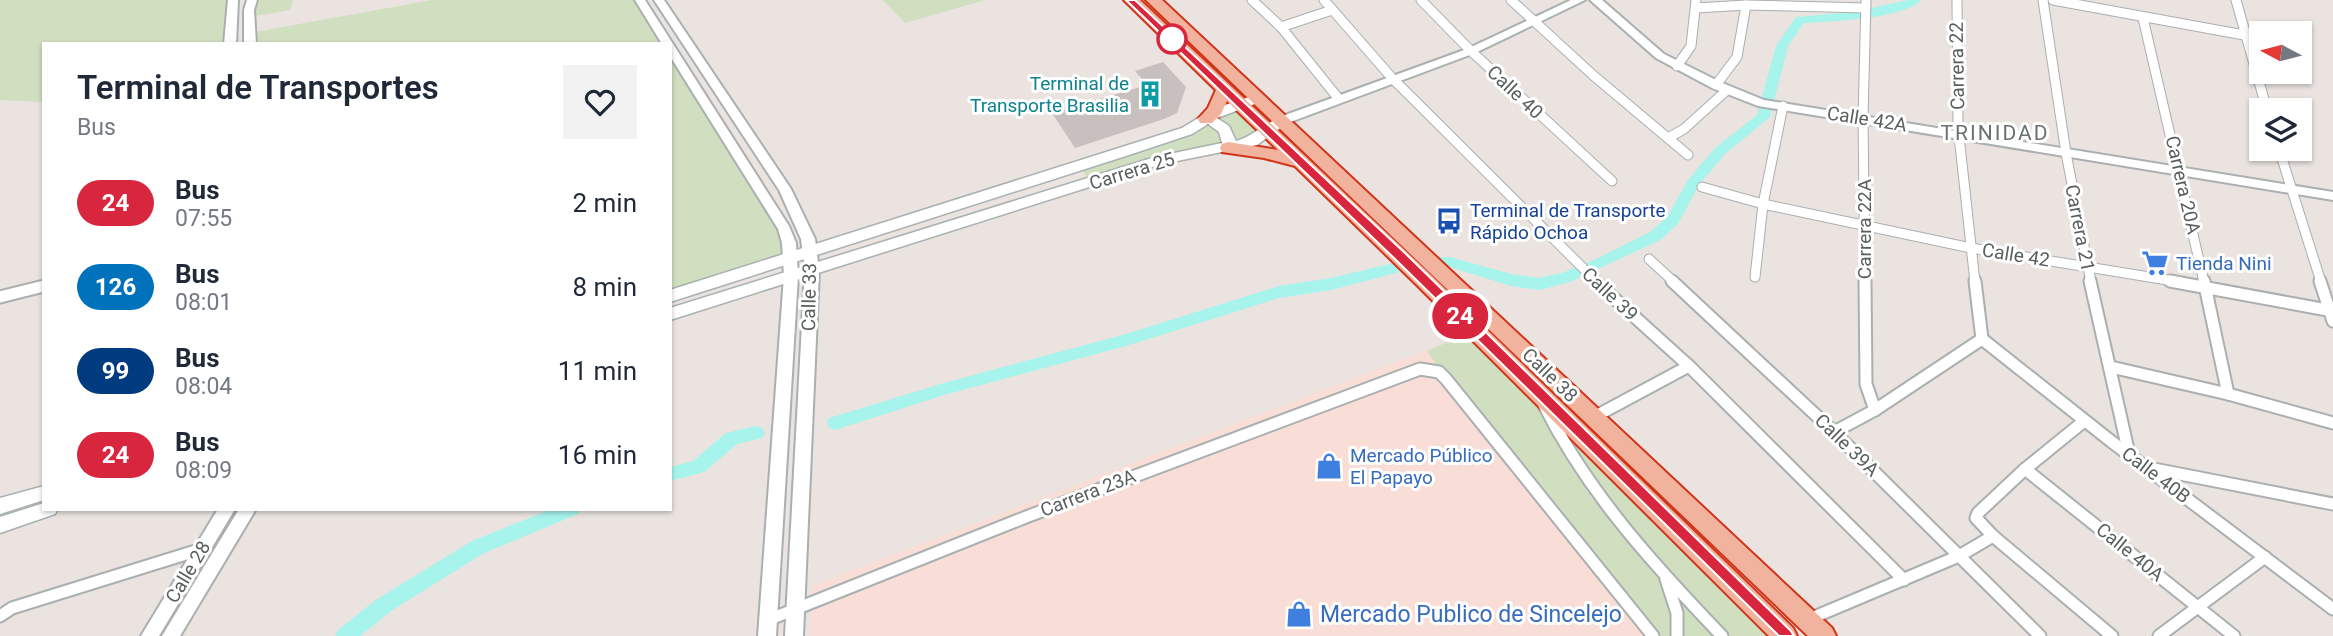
<!DOCTYPE html>
<html lang="en">
<head>
<meta charset="utf-8">
<style>
	:root { --surface:#fff; --page:#f2f2f3; --text:#1f2937; --muted:#747a83 }
	body { margin:0; font-family:Roboto,sans-serif; background:var(--page); color:var(--text); height:100vh; display:flex; flex-direction:column; font-size:26px; white-space:nowrap }
	* { box-sizing:border-box; margin:0 }
	p { font-size:23px; color:var(--muted) }
	.icon { flex:none; width:38px; height:38px; fill:none; stroke:currentColor; stroke-width:2; stroke-linecap:round; stroke-linejoin:round }
	.map { position:relative; flex:1; overflow:hidden }
	.side { position:absolute; left:42px; top:42px; width:630px; height:469px; display:flex; flex-direction:column; background:var(--surface); border-radius:0px; box-shadow:0 2px 5px #0004 }
	.side>* { flex:none }
	.badge { padding:0 14px; border-radius:23px; font-size:24px; line-height:46px }
	.needle { width:46px; rotate:277deg }
	.fabs { position:absolute; left:2249px; top:21px; display:grid; gap:14px }
	.fabs a { display:grid; place-items:center; width:63px; height:63px; border-radius:0px; background:var(--surface); box-shadow:0 2px 5px #0004; font-size:35px }
	.map>.badge { position:absolute; translate:-50% -50%; box-shadow:0 0 0 4px #fff }
	.round { display:grid; place-items:center; flex:none; width:74px; height:74px; border-radius:0px; background:var(--page) }
	.head { display:flex; align-items:center; justify-content:space-between; height:119px; padding:0 35px }
	h1 { font-size:33px; font-weight:600; line-height:52px }
	ul { padding:0; list-style:none }
	li { display:flex; align-items:center; gap:21px; height:84px; padding:0 35px }
	li div { flex:1 }
	li b { display:block; font-size:26px }
	li em { font-style:normal }
	li .badge { min-width:77px; font-weight:700; text-align:center }
	.map>svg:first-child { display:block }
	.commercial { fill:#f9ded7 }
	.green { fill:#d0dfbf }
	.lines { fill:none; stroke-linecap:round; stroke-linejoin:round }
	.canal { fill:#a6f4ec; fill-rule:evenodd }
	.building { fill:#c7c0bf }
	.minor-far1-casing { stroke:#aaafb0; stroke-width:11 }
	.minor-casing { stroke:#aaafb0; stroke-width:15 }
	.tertiary-casing { stroke:#aaafb0; stroke-width:4 }
	.secondary-casing { stroke:#a9b0b0; stroke-width:3 }
	.trunk-casing { stroke:#d0351a; stroke-width:4 }
	.minor-far1 { stroke:#fff; stroke-width:9 }
	.minor { stroke:#fff; stroke-width:11 }
	.tertiary { fill:#fff; fill-rule:evenodd }
	.secondary { fill:#fff; fill-rule:evenodd }
	.trunk { fill:#f2b39e; fill-rule:evenodd }
	.line { fill:#d7263d; stroke:#fff; stroke-width:2 }
	.stop-dot { fill:#fff; stroke:#d7263d; stroke-width:3.5 }
	.labels { text-anchor:middle; dominant-baseline:central; stroke-width:6; stroke-linejoin:round; paint-order:stroke }
	.street-label { font-size:19px; fill:#595f5f; stroke:#fff }
	.culture-label { font-size:19px; fill:#0d838f; stroke:#fff; text-anchor:end }
	.transit-label { font-size:19px; fill:#164399; stroke:#fff; text-anchor:start }
	.shop-label { font-size:19px; fill:#366cbe; stroke:#fff; text-anchor:start }
	.neighbourhood-label { font-size:21px; letter-spacing:2px; fill:#6a7171; stroke:#fff }
	.near-shop-label { font-size:23px; fill:#366cbe; stroke:#fff; text-anchor:start }
</style>
</head>
<body>
<div class="map">
<svg width="2333" height="636" viewBox="0 0 2333 636">
	<rect width="100%" height="100%" fill="#eae3e0"/>
	<!-- commercial -->
	<path class="commercial" d="M1438,346L1667,636H810L811,586Z"/>
	<!-- green -->
	<g class="green">
		<path d="M0,0H233L230,44H44V102L0,100Z"/>
		<path d="M253,0H293L290,10L249,17Z"/>
		<path d="M432,0H639L668,44H250V33Z"/>
		<path d="M883,0H985L905,23Z"/>
		<path d="M670,47L767,199L791,259L670,296Z"/>
		<path d="M1241,105L1271,134L1198,152L1091,183L1079,166L1127,151Z"/>
		<path d="M1475,330L1785,636H1652L1446,379L1427,351Z"/>
	</g>
	<g class="lines">
		<!-- canal -->
		<g class="canal">
			<path d="M1908,0H1921C1907,18 1829,22 1804,23L1788,46L1770,117L1725,154L1699,185L1678,224L1660,240L1570,282L1539,290L1511,286L1450,267H1419L1331,290L1279,298L1126,346L944,395L835,430L829,428L827,423L829,418L944,383L1126,334L1279,286L1331,278L1419,257H1450L1511,274L1539,278L1562,273L1596,259L1650,232L1667,217L1688,180L1715,148L1757,115L1776,46L1796,17L1853,12Z"/>
			<path d="M756,426L762,428L765,433L762,438L737,444L704,472L670,481V467L693,461L726,433Z"/>
			<path d="M552,509H581L578,514L484,553L391,611L360,636H335L338,630L377,599L472,541Z"/>
		</g>
	</g>
	<!-- building -->
	<path class="building" d="M1163,62L1186,87L1177,113L1164,119L1075,148L1052,113L1147,85L1135,71Z"/>
	<g class="lines">
		<!-- minor-far1 casing -->
		<g class="minor-far1-casing">
			<g id="minor-far1">
				<path d="M1252,0L1281,27L1338,98"/>
				<path d="M1324,0L1392,78L1597,282"/>
				<path d="M1421,0L1471,51L1612,181"/>
				<path d="M1511,0L1594,76L1688,155"/>
				<path d="M1957,0L1958,127L1975,282"/>
				<path d="M2043,0L2066,153L2091,282"/>
				<path d="M2053,0L2244,35"/>
				<path d="M2236,0L2267,110"/>
				<path d="M1696,8L1746,5L1866,8"/>
				<path d="M2143,18L2204,282"/>
				<path d="M1281,27L1332,10"/>
				<path d="M1677,66L1691,46L1696,0"/>
				<path d="M1716,85L1737,57L1746,5"/>
				<path d="M1668,138L1684,129L1727,90"/>
				<path d="M2279,149L2321,282"/>
				<path d="M1702,187L1763,204L1971,248L2180,282"/>
				<path d="M1649,259L1674,282"/>
				<path d="M1755,277L1763,204L1783,106"/>
				<path d="M1865,282L1863,118L1866,0"/>
			</g>
		</g>
		<!-- minor casing -->
		<g class="minor-casing">
			<g id="minor">
				<path d="M1595,281L1689,366L1904,580"/>
				<path d="M1672,281L1834,432L2040,636"/>
				<path d="M1865,281L1866,384L1875,410"/>
				<path d="M2090,281L2129,454"/>
				<path d="M2170,281L2333,311"/>
				<path d="M2204,281L2228,394"/>
				<path d="M2320,281L2333,321"/>
				<path d="M0,297L44,286"/>
				<path d="M1982,339L2112,442L2333,609"/>
				<path d="M2111,367L2228,394L2333,423"/>
				<path d="M1544,405C1588,493 1654,565 1722,636"/>
				<path d="M1594,417L1689,366"/>
				<path d="M1834,432L1875,410L1982,339L1975,281"/>
				<path d="M2149,468L2333,504"/>
				<path d="M2025,469L2234,636"/>
				<path d="M1993,536L2112,636"/>
				<path d="M1666,579L1677,613V636"/>
				<path d="M0,616L12,608L202,549"/>
				<path d="M768,620L1026,517L1420,369L1439,372L1446,379L1653,636"/>
				<path d="M1807,620L1959,556L1993,536L1976,518L1978,513L2025,469L2083,422"/>
				<path d="M2159,636L2265,557"/>
			</g>
		</g>
		<!-- tertiary casing -->
		<g class="tertiary-casing">
			<g id="tertiary">
				<path d="M228,0H238L236,44H224Z"/>
				<path d="M247,0H257L254,10L256,44H244V10Z"/>
				<path d="M635,0H645L789,226L796,243L798,276L776,636H758L784,276L782,243L778,229L670,56V44H662Z"/>
				<path d="M654,0H664L791,189L815,239L819,270L803,636H785L805,270L801,239L779,190Z"/>
				<path d="M1571,0H1585L1475,53L1285,124H1277L1275,121L1277,118L1467,49Z"/>
				<path d="M1590,0H1602L1664,54L1720,82L1764,100L2333,192V200L1758,106L1712,88L1656,58Z"/>
				<path d="M218,509H235L159,636H141Z"/>
				<path d="M239,509H256L180,636H162Z"/>
			</g>
		</g>
		<!-- secondary casing -->
		<g class="secondary-casing">
			<g id="secondary">
				<path d="M1258,94L1263,95V101L1217,118L1229,126L1236,141C1254,137 1271,116 1286,118L1288,121L1286,124L1257,145L1162,164L670,320V308L1155,157L1222,143L1219,132L1208,124L1192,134L1132,154L670,302V290L1182,128L1213,109Z"/>
				<path d="M44,486V500L0,514V498Z"/>
				<path d="M44,503V509H58L55,514L0,533V517Z"/>
			</g>
		</g>
		<!-- trunk casing -->
		<g class="trunk-casing">
			<g id="trunk">
				<path d="M1124,0H1140L1429,273L1793,628L1797,636H1769L1415,283L1295,166L1264,158L1222,152L1220,148L1222,144L1228,142L1278,150L1227,101L1221,114L1212,123H1200L1198,119L1208,108L1216,90Z"/>
				<path d="M1146,0H1162L1832,628L1836,636H1808Z"/>
			</g>
		</g>
		<!-- minor-far1 -->
		<use href="#minor-far1" class="minor-far1"/>
		<!-- minor -->
		<use href="#minor" class="minor"/>
		<!-- tertiary -->
		<use href="#tertiary" class="tertiary"/>
		<!-- secondary -->
		<use href="#secondary" class="secondary"/>
		<!-- trunk -->
		<use href="#trunk" class="trunk"/>
	</g>
	<!-- line -->
	<path class="line" d="M1126,0H1135L1406,254L1791,631L1794,636H1779L1397,261Z"/>
	<!-- icons -->
	<defs>
		<g id="building-bare" transform="scale(2.1)"><path d="M-4-6H4V6H1V3H-1V6H-4ZM-2.5-4.3h1.7v1.8h-1.7ZM.8-4.3h1.7v1.8H.8ZM-2.5-1h1.7V.8h-1.7ZM.8-1h1.7V.8H.8Z" fill="#0f9aa8" stroke="#fff" stroke-width="2.5" paint-order="stroke"/></g>
		<g id="bus-bare" transform="scale(2.1)"><path d="M-5-6H5V4H4V6H2V4H-2V6H-4V4H-5ZM-3.5-4V0h7V-4ZM-3.5 1.2v1.5H-2V1.2ZM2 1.2v1.5H3.5V1.2Z" fill="#1a4fb4" stroke="#fff" stroke-width="2.5" paint-order="stroke"/></g>
		<g id="supermarket-bare" transform="scale(2.1)"><path d="M-6-5.5h2.5l.6 2H6L4.5 2H-2.5L-4.4-4H-6ZM-1.5 3.2a1.3 1.3 0 1 0 .1 0ZM3 3.2a1.3 1.3 0 1 0 .1 0Z" fill="#3f7fe0" stroke="#fff" stroke-width="2.5" paint-order="stroke"/></g>
		<g id="shop-bare" transform="scale(2.1)"><path d="M-5-2.5h2.3a2.7 3.5 0 0 1 5.4 0H5L5.5 6h-11ZM-1.5-2.5h3a1.5 2.3 0 0 0-3 0Z" fill="#3f7fe0" stroke="#fff" stroke-width="2.5" paint-order="stroke"/></g>
	</defs>
	<g fill-rule="evenodd">
		<use href="#building-bare" x="1150" y="94"/>
		<use href="#bus-bare" x="1449" y="221"/>
		<use href="#supermarket-bare" x="2155" y="263"/>
		<use href="#shop-bare" x="1329" y="466"/>
		<use href="#shop-bare" x="1299" y="614"/>
	</g>
	<!-- markers -->
	<circle class="stop-dot" cx="1172" cy="39" r="14"/>
	<g class="labels">
		<!-- street labels -->
		<g class="street-label">
			<text transform="translate(1957 66) rotate(-91)">Carrera 22</text>
			<text transform="translate(1515 92) rotate(43)">Calle 40</text>
			<text transform="translate(1867 119) rotate(9)">Calle 42A</text>
			<text transform="translate(1132 171) rotate(-17)">Carrera 25</text>
			<text transform="translate(2183 185) rotate(77)">Carrera 20A</text>
			<text transform="translate(2080 228) rotate(79)">Carrera 21</text>
			<text transform="translate(1864 229) rotate(-90)">Carrera 22A</text>
			<text transform="translate(2016 255) rotate(9)">Calle 42</text>
			<text transform="translate(1610 294) rotate(43)">Calle 39</text>
			<text transform="translate(809 297) rotate(-89)">Calle 33</text>
			<text transform="translate(1550 375) rotate(44)">Calle 38</text>
			<text transform="translate(1847 445) rotate(44)">Calle 39A</text>
			<text transform="translate(2156 475) rotate(37)">Calle 40B</text>
			<text transform="translate(1088 493) rotate(-21)">Carrera 23A</text>
			<text transform="translate(2130 552) rotate(39)">Calle 40A</text>
			<text transform="translate(188 572) rotate(-59)">Calle 28</text>
		</g>
		<!-- culture labels -->
		<g class="culture-label">
			<text x="1129" y="83">Terminal de<tspan x="1129" dy="22">Transporte Brasilia</tspan></text>
		</g>
		<!-- transit labels -->
		<g class="transit-label">
			<text x="1470" y="210">Terminal de Transporte<tspan x="1470" dy="22">Rápido Ochoa</tspan></text>
		</g>
		<!-- shop labels -->
		<g class="shop-label">
			<text x="2176" y="263">Tienda Nini</text>
			<text x="1350" y="455">Mercado Público<tspan x="1350" dy="22">El Papayo</tspan></text>
		</g>
		<!-- neighbourhood labels -->
		<g class="neighbourhood-label">
			<text x="1995" y="133">TRINIDAD</text>
		</g>
		<!-- near-shop labels -->
		<g class="near-shop-label">
			<text x="1320" y="614">Mercado Publico de Sincelejo</text>
		</g>
	</g>
</svg>
<div class="fabs">
<a><svg class="needle" viewBox="-14 -14 28 28"><path d="M0-13l5 13h-10z" fill="#e53935"/><path d="M0 13l5-13h-10z" fill="#747a83"/></svg></a>
<a><svg class="icon" aria-label="layers" viewBox="0 0 24 24"><path d="M12 4l9 5-9 5-9-5zM3 14l9 5 9-5"/></svg></a>
</div>
<b class="badge" style="left:1460px;top:316px;background:#d7263d;color:#fff">24</b>
<section class="side">
<div class="head"><div><h1>Terminal de Transportes</h1><p>Bus</p></div><a class="round"><svg class="icon" aria-label="heart" viewBox="0 0 24 24"><path d="M12 20l-8-8c-3-5 5-10 8-4 3-6 11-1 8 4z"/></svg></a></div>
<ul>
<li><span class="badge" style="background:#d7263d;color:#fff">24</span><div><b>Bus</b><p>07:55</p></div><em>2 min</em></li>
<li><span class="badge" style="background:#0072bc;color:#fff">126</span><div><b>Bus</b><p>08:01</p></div><em>8 min</em></li>
<li><span class="badge" style="background:#003b80;color:#fff">99</span><div><b>Bus</b><p>08:04</p></div><em>11 min</em></li>
<li><span class="badge" style="background:#d7263d;color:#fff">24</span><div><b>Bus</b><p>08:09</p></div><em>16 min</em></li>
</ul>
</section>
</div>
</body>
</html>
